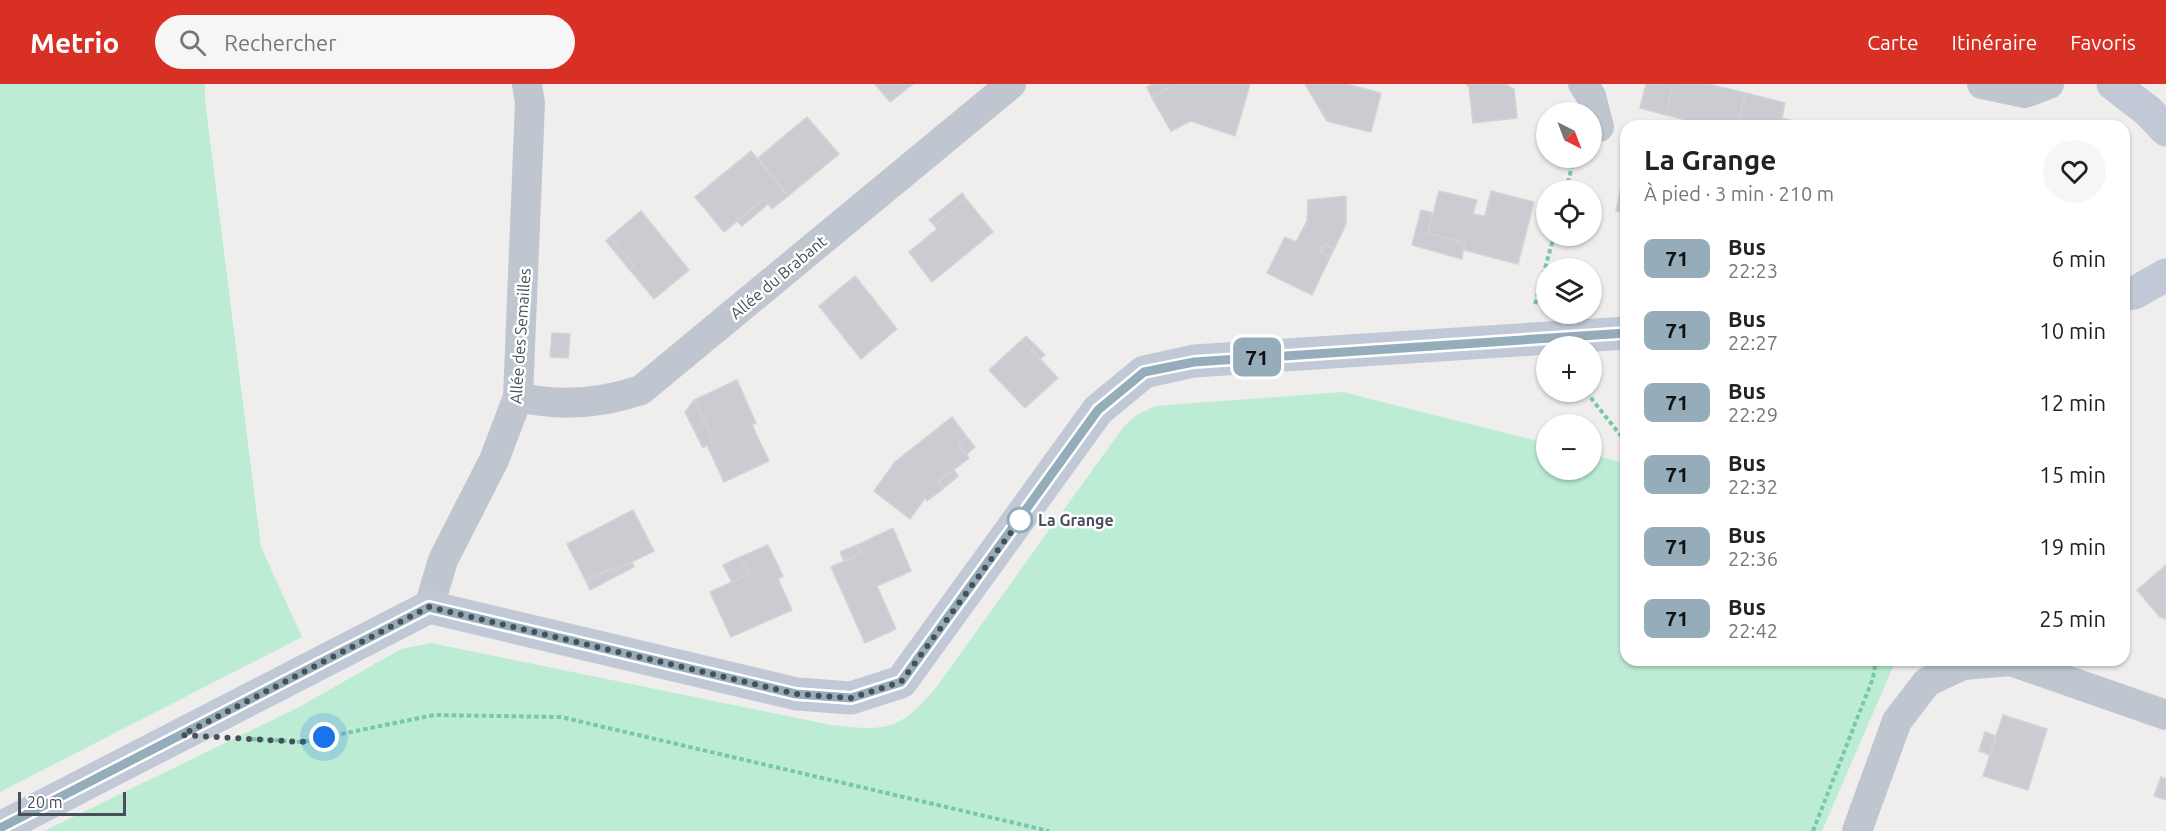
<!DOCTYPE html>
<html lang="fr">
<head>
<meta charset="utf-8">
<style>
	:root { --surface:#fff; --page:#f6f6f6; --text:#222; --muted:#767676; --accent:#d93025 }
	body { margin:0; font-family:Ubuntu,sans-serif; background:var(--page); color:var(--text); height:100vh; display:flex; flex-direction:column; font-size:22px; white-space:nowrap }
	* { box-sizing:border-box; margin:0 }
	p { font-size:20px; color:var(--muted) }
	.icon { flex:none; width:33px; height:33px; fill:none; stroke:currentColor; stroke-width:2; stroke-linecap:round; stroke-linejoin:round }
	.map { position:relative; flex:1; overflow:hidden }
	.drawer { position:absolute; left:1620px; top:36px; width:510px; height:546px; display:flex; flex-direction:column; background:var(--surface); border-radius:18px; box-shadow:0 2px 4px #0004 }
	.drawer>* { flex:none }
	.badge { padding:0 12px; border-radius:9px; font-size:21px; line-height:39px }
	.needle { width:39px; rotate:138deg }
	.buttons { position:absolute; left:1536px; top:18px; display:grid; gap:12px }
	.buttons a { display:grid; place-items:center; width:66px; height:66px; border-radius:50%; background:var(--surface); box-shadow:0 2px 4px #0004; font-size:30px }
	.scale { position:absolute; left:18px; bottom:15px; width:108px; box-sizing:border-box; padding-left:6px; border:3px solid #474f5a; border-top:0; font-size:16px; line-height:21px; white-space:nowrap; color:#474f5a; -webkit-text-stroke:4px #fff; paint-order:stroke }
	.you { position:absolute; width:30px; height:30px; margin:-15px; border:4px solid #fff; border-radius:50%; background:#1a73e8; box-shadow:0 0 0 9px #1a73e833 }
	.map>.badge { position:absolute; translate:-50% -50%; box-shadow:0 0 0 3px #fff }
	.round { display:grid; place-items:center; flex:none; width:63px; height:63px; border-radius:32px; background:var(--page) }
	.summary { display:flex; align-items:center; justify-content:space-between; height:102px; padding:0 24px }
	h1 { font-size:28px; font-weight:700; line-height:45px }
	ul { padding:0; list-style:none }
	li { display:flex; align-items:center; gap:18px; height:72px; padding:0 24px }
	li div { flex:1 }
	li b { display:block; font-size:22px }
	li em { font-style:normal }
	li .badge { min-width:66px; font-weight:700; text-align:center }
	header { display:flex; align-items:center; gap:36px; box-sizing:border-box; height:84px; padding:0 30px; background:var(--accent); color:#fff }
	header strong { font-size:28px }
	nav { display:flex; gap:33px; margin-inline-start:auto; font-size:21px }
	.search { width:420px; height:54px; background:var(--page); display:flex; align-items:center; gap:15px; box-sizing:border-box; padding:0 21px; border-radius:33px; color:var(--muted); font-size:22px }
	.map>svg:first-child { display:block }
	.green { fill:#bdecd5 }
	.building { fill:#caccd2; stroke:#d2d3d9; stroke-width:1.5 }
	.lines { fill:none; stroke-linecap:round; stroke-linejoin:round }
	.path { stroke:#77c8a9; stroke-width:4; stroke-dasharray:4.5 3; stroke-linecap:butt }
	.street { stroke:#bfc6cf; stroke-width:30 }
	.secondary { stroke:#c1c9d6; stroke-width:33 }
	.line-casing { stroke:#fff; stroke-width:14 }
	.line { stroke:#95acba; stroke-width:9 }
	.walk { stroke:#474f5a; stroke-width:6; stroke-dasharray:0 10.8 }
	.stop-dot { fill:#fff; stroke:#95acba; stroke-width:3 }
	.labels { text-anchor:middle; dominant-baseline:central; stroke-width:5; stroke-linejoin:round; paint-order:stroke }
	.street-label { font-size:16px; fill:#474f5a; stroke:#fff }
	.stop-label { font-size:16px; font-weight:bold; fill:#474f5a; stroke:#fff; text-anchor:start }
</style>
</head>
<body>
<header>
<strong>Metrio</strong>
<div class="search"><svg class="icon" aria-label="search" viewBox="0 0 24 24"><circle cx="10" cy="10" r="6"/><path d="M15 15l6 6"/></svg>Rechercher</div>
<nav><a>Carte</a><a>Itinéraire</a><a>Favoris</a></nav>
</header>
<div class="map">
<svg width="2166" height="747" viewBox="0 0 2166 747">
	<rect width="100%" height="100%" fill="#f0eeed"/>
	<!-- green -->
	<g class="green">
		<path d="M0,0H205V16L261,463L302,553L0,708Z"/>
		<path d="M1343,308L1546,359V386H1592V371L1626,379V576H1896L1822,747H44L299,623L401,565L431,559L831,641C885,647 898,648 935,605L1124,342L1137,331L1155,322Z"/>
	</g>
	<!-- building -->
	<g class="building">
		<path d="M875,0H913L890,18Z"/>
		<path d="M1152,0H1167L1169,4L1152,14L1147,3Z"/>
		<path d="M1167,0H1250L1235,52L1191,37L1171,47L1152,14L1169,4Z"/>
		<path d="M1305,0H1346L1381,9L1371,48L1327,37Z"/>
		<path d="M1466,0H1505L1514,5L1517,34L1473,39L1469,3Z"/>
		<path d="M1646,0H1673L1666,31L1640,24Z"/>
		<path d="M1673,0H1708L1746,9L1737,42H1709L1666,31Z"/>
		<path d="M1746,9L1785,19L1782,34L1812,42H1737Z"/>
		<path d="M807,33L839,70L788,112L758,74Z"/>
		<path d="M751,67L788,112L772,125L764,115L724,148L695,113Z"/>
		<path d="M1624,88H1626V129L1616,127Z"/>
		<path d="M1439,107L1477,116L1473,130L1485,132L1491,107L1534,118L1518,180L1464,166V159L1428,149Z"/>
		<path d="M962,109L966,115L934,141L929,136Z"/>
		<path d="M1346,112V140L1334,165L1325,160L1320,168L1330,173L1312,211L1267,189L1285,153L1296,158L1307,137L1308,116Z"/>
		<path d="M764,115L768,120L742,142L737,137Z"/>
		<path d="M966,115L993,148L932,198L909,168L937,145L934,141Z"/>
		<path d="M1421,126L1433,129L1428,149L1464,159L1462,175L1412,161Z"/>
		<path d="M641,127L689,186L654,215L630,186L634,182L610,153Z"/>
		<path d="M610,153L634,182L630,186L606,157Z"/>
		<path d="M1325,160L1334,165L1330,173L1320,168Z"/>
		<path d="M855,192L897,245L861,275L819,222Z"/>
		<path d="M552,249L570,250L568,274L550,273Z"/>
		<path d="M1026,252L1045,271L1040,275L1022,256Z"/>
		<path d="M1022,256L1058,294L1025,324L989,286Z"/>
		<path d="M737,296L756,339L752,341L769,377L724,398L707,361L714,357L694,316Z"/>
		<path d="M694,316L714,357L703,364L685,328Z"/>
		<path d="M952,333L967,353L958,360L969,374L939,397L944,404L927,417L925,414L910,435L874,407L895,378Z"/>
		<path d="M967,353L975,363L966,371L958,360Z"/>
		<path d="M954,386L958,392L944,404L939,397Z"/>
		<path d="M633,426L654,467L614,487L613,483L586,497L567,460Z"/>
		<path d="M893,444L911,487L877,502L896,545L865,559L831,483L861,470L857,461Z"/>
		<path d="M768,461L783,492L778,495L792,526L731,553L710,508L749,490L740,473Z"/>
		<path d="M857,461L861,470L844,477L840,468Z"/>
		<path d="M740,473L749,490L732,498L723,481Z"/>
		<path d="M632,478L634,483L590,506L586,497L613,483L614,487Z"/>
		<path d="M2166,481V535L2160,533L2137,506Z"/>
		<path d="M2003,631L2047,645L2028,706L1983,692Z"/>
		<path d="M1985,648L1996,652L1990,671L1979,667Z"/>
		<path d="M2161,693L2166,695V716L2154,712Z"/>
	</g>
	<g class="lines">
		<!-- path -->
		<g class="path">
			<path d="M1566,106L1574,74"/>
			<path d="M1535,220L1554,152"/>
			<path d="M1586,308L1626,358"/>
			<path d="M252,655L302,658L434,631L561,633L1049,747"/>
			<path d="M1813,747L1873,594L1876,576"/>
		</g>
		<!-- street -->
		<g class="street">
			<path d="M1583,0L1591,12L1599,43"/>
			<path d="M1982,0L2025,9L2049,0"/>
			<path d="M518,313C561,323 600,320 641,306L1011,0"/>
			<path d="M429,523L443,476L494,376L518,313L530,19L527,0"/>
			<path d="M1857,747L1897,637L1927,598L1963,581L2011,577L2166,631"/>
		</g>
		<!-- secondary -->
		<g class="secondary">
			<path d="M2113,0L2148,27L2166,46"/>
			<path d="M2124,210L2134,209L2166,191"/>
			<path d="M0,744L429,523L797,610L851,614L901,598L1098,326L1144,288L1194,277L1626,249"/>
		</g>
	</g>
	<g class="lines">
		<!-- line casing -->
		<g class="line-casing">
			<path id="line" d="M0,744L429,523L796,610L851,614L901,598L1098,326L1144,288L1194,278L1626,249"/>
		</g>
		<!-- line -->
		<use href="#line" class="line"/>
		<!-- walk -->
		<path class="walk" d="M324,653L302,658L182,651L429,523L796,610L851,614L901,598L1020,436"/>
	</g>
	<!-- markers -->
	<circle class="stop-dot" cx="1020" cy="436" r="12"/>
	<g class="labels">
		<!-- street labels -->
		<g class="street-label">
			<text transform="translate(778 193) rotate(-40)">Allée du Brabant</text>
			<text transform="translate(520 252) rotate(-86)">Allée des Semailles</text>
		</g>
		<!-- stop labels -->
		<g class="stop-label">
			<text x="1038" y="436">La Grange</text>
		</g>
	</g>
</svg>
<div class="buttons">
<a><svg class="needle" viewBox="-14 -14 28 28"><path d="M0-13l5 13h-10z" fill="#e53935"/><path d="M0 13l5-13h-10z" fill="#767676"/></svg></a>
<a><svg class="icon" aria-label="locate" viewBox="0 0 24 24"><circle cx="12" cy="12" r="6"/><path d="M12 2v4M12 18v4M2 12h4M18 12h4"/></svg></a>
<a><svg class="icon" aria-label="layers" viewBox="0 0 24 24"><path d="M12 4l9 5-9 5-9-5zM3 14l9 5 9-5"/></svg></a>
<a>+</a>
<a>−</a>
</div>
<div class="scale">20 m</div>
<div class="you" style="left:324px;top:653px"></div>
<b class="badge" style="left:1257px;top:273px;background:#95acba;color:#111">71</b>
<section class="drawer">
<div class="summary"><div><h1>La Grange</h1><p>À pied · 3 min · 210 m</p></div><a class="round"><svg class="icon" aria-label="heart" viewBox="0 0 24 24"><path d="M12 20l-8-8c-3-5 5-10 8-4 3-6 11-1 8 4z"/></svg></a></div>
<ul>
<li><span class="badge" style="background:#95acba;color:#111">71</span><div><b>Bus</b><p>22:23</p></div><em>6 min</em></li>
<li><span class="badge" style="background:#95acba;color:#111">71</span><div><b>Bus</b><p>22:27</p></div><em>10 min</em></li>
<li><span class="badge" style="background:#95acba;color:#111">71</span><div><b>Bus</b><p>22:29</p></div><em>12 min</em></li>
<li><span class="badge" style="background:#95acba;color:#111">71</span><div><b>Bus</b><p>22:32</p></div><em>15 min</em></li>
<li><span class="badge" style="background:#95acba;color:#111">71</span><div><b>Bus</b><p>22:36</p></div><em>19 min</em></li>
<li><span class="badge" style="background:#95acba;color:#111">71</span><div><b>Bus</b><p>22:42</p></div><em>25 min</em></li>
</ul>
</section>
</div>
</body>
</html>
